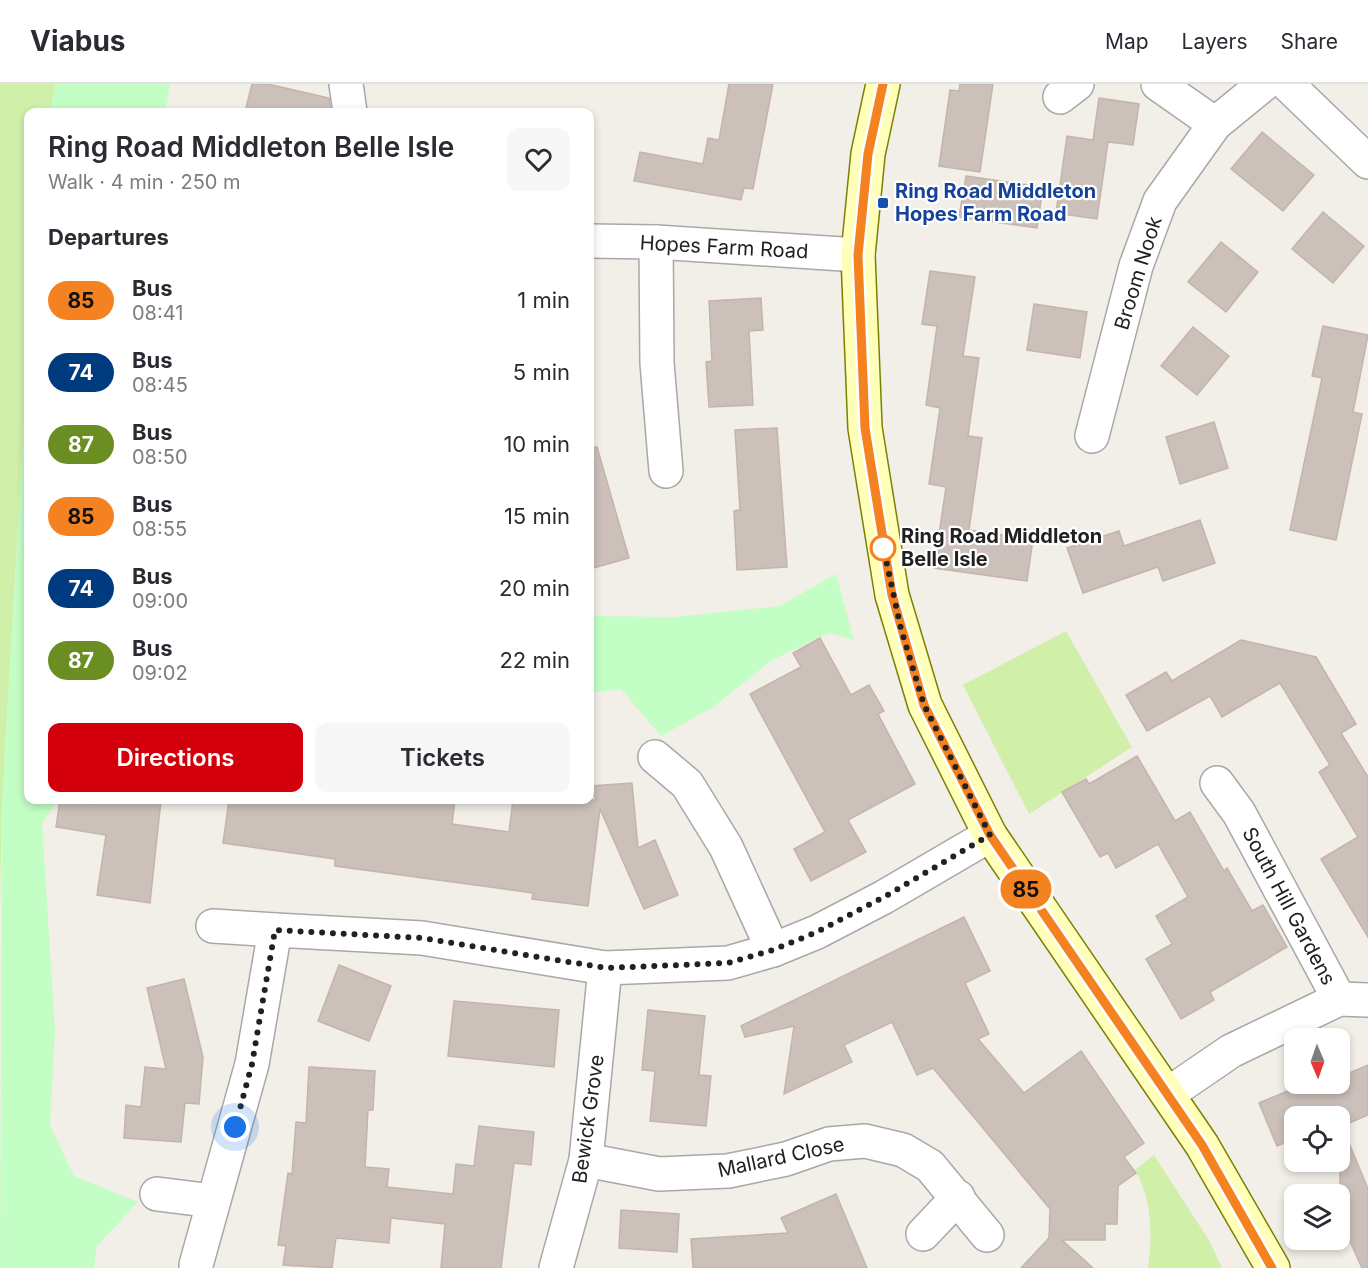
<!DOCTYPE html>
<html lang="en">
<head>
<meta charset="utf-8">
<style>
	:root { --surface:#fff; --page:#f7f7f7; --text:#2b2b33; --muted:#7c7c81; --line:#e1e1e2; --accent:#d3000b }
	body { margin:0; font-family:Inter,sans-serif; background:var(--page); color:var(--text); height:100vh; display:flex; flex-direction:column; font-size:22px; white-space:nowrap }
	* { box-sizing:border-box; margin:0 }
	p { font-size:20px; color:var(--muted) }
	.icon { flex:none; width:33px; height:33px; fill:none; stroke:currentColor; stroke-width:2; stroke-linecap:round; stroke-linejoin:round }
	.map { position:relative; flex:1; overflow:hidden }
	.details { position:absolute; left:24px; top:24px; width:570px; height:696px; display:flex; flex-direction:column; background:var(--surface); border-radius:12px; box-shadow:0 3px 9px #0003 }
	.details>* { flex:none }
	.badge { padding:0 12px; border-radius:20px; font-size:21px; line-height:39px }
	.needle { width:39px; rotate:178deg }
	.controls { position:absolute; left:1284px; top:944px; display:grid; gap:12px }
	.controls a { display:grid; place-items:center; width:66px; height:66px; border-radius:12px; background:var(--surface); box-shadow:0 3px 9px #0003; font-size:30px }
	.you { position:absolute; width:30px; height:30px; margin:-15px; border:4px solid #fff; border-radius:50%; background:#1a73e8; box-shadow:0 0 0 9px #1a73e833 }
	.map>.badge { position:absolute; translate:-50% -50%; box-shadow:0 0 0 3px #fff }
	h2 { padding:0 24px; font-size:22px; line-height:54px }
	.round { display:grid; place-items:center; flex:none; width:63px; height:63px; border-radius:12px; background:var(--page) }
	.headline { display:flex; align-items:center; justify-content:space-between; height:102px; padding:0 24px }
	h1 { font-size:28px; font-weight:600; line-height:45px }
	.button { display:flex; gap:12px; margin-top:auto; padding:12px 24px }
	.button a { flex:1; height:69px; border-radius:12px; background:var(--accent); color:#fff; font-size:24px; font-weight:600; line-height:69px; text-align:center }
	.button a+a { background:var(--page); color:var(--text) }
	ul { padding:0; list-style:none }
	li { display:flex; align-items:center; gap:18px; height:72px; padding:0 24px }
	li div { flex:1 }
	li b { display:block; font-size:22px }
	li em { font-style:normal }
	li .badge { min-width:66px; font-weight:700; text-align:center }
	header { display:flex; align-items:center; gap:36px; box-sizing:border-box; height:84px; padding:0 30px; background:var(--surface); border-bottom:2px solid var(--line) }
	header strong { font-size:28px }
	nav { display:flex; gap:33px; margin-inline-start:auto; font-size:21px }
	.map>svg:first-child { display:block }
	.grass { fill:#d0f0aa }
	.park { fill:#c3fec4 }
	.building { fill:#cbc0ba; stroke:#c6b4a8; stroke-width:1.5 }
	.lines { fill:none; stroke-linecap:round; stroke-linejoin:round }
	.street-casing { stroke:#a8a8a8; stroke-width:36 }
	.secondary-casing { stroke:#7a8100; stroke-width:36 }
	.street { stroke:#fff; stroke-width:33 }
	.secondary { stroke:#ffffb9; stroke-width:33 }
	.line-casing { stroke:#fff; stroke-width:14 }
	.line { stroke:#f58220; stroke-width:9 }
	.walk { stroke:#212121; stroke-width:6; stroke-dasharray:0 10.8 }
	.transit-dot { fill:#1a4fb4; stroke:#fff; stroke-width:2 }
	.stop-dot { fill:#fff; stroke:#f58220; stroke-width:3 }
	.labels { text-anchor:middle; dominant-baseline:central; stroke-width:4.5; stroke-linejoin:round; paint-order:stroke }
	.transit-label { font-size:20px; font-weight:bold; fill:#164399; stroke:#fff; text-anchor:start }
	.street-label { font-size:20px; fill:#212121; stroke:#fff }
	.stop-label { font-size:20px; font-weight:bold; fill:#212121; stroke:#fff; text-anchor:start }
</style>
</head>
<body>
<header>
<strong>Viabus</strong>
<nav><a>Map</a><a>Layers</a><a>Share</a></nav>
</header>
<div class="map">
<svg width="1368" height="1184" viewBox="0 0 1368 1184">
	<rect width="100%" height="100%" fill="#f2eee8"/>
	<!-- grass -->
	<g class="grass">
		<path d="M0,0H55L51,28H28V271L2,720L0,820Z"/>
		<path d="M1066,547L1132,663L1029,730L963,601Z"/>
		<path d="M1154,1071L1210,1158L1222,1184H1148C1153,1151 1152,1115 1135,1086Z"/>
	</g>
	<!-- park -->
	<g class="park">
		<path d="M55,0H170L165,28H51Z"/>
		<path d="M28,271V716H57L42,740L55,946L50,1041L74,1092L138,1118L97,1162L94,1184H0L2,720Z"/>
		<path d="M836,490L854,556L829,549L772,576L712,624L661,652L621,605L590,609V532L675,533L780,522Z"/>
	</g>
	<!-- building -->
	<g class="building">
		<path d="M252,0H268L329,14L331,28H245Z"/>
		<path d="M729,0H773L753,105L744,104L741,116L634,97L640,68L703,80L708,54L719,56Z"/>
		<path d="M960,0H993L980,88L939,82L950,6L959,7Z"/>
		<path d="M1099,14L1139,20L1133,61L1108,58L1097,135L1056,129L1067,52L1093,56Z"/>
		<path d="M1262,48L1314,91L1283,127L1231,85Z"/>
		<path d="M966,92L1043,103L1037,144L959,133Z"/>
		<path d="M1323,128L1364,162L1333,199L1292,165Z"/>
		<path d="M1221,158L1258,188L1226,228L1188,198Z"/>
		<path d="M930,187L975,193L963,272L979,274L968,352L982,354L969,446L1033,455L1027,497L934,484L946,403L929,400L940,324L926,321L937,242L922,240Z"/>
		<path d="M761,214L763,246L749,247L753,321L709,323L706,278L712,277L709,217Z"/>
		<path d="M1034,220L1087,228L1080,274L1027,266Z"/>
		<path d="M1323,242L1368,251L1353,328L1362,330L1336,456L1290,446L1322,294L1312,292Z"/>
		<path d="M1193,243L1229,272L1197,311L1161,282Z"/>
		<path d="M1214,338L1228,384L1180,400L1166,353Z"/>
		<path d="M777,344L787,483L737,486L734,427L740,426L735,346Z"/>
		<path d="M597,363L629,474L590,485V364Z"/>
		<path d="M1200,436L1215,479L1163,497L1158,483L1083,509L1067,464L1119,447L1124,462Z"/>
		<path d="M820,554L851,611L869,601L884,627L878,630L915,700L848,736L866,768L811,797L794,765L825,748L750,610L801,583L793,569Z"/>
		<path d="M1241,556L1316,573L1356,640L1341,649L1368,693V853L1321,775L1358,753L1319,688L1330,681L1280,599L1222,633L1210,612L1147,647L1126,611L1166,588L1172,597Z"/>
		<path d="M1137,672L1175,737L1190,728L1224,787L1227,784L1252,827L1263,821L1287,863L1210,908L1214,916L1181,935L1146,875L1172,860L1156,832L1188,813L1158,760L1116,784L1108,769L1100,773L1062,708L1086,695L1089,700Z"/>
		<path d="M632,699L638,764L655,756L678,811L644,825L600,725L588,822L532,815L533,809L335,782V775L223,759L229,716H455L452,740L509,748L513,716H596L591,702Z"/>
		<path d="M60,716L93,720L94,716H161L150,819L97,811L106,751L56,743Z"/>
		<path d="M964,833L990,887L965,899L989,950L978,955L1024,1009L1081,967L1144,1059L1124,1073L1136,1089L1118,1102L1117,1140H1105V1156H1062L1093,1184H1021L1049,1154L1050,1125L933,984L917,991L892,938L844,961L852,978L784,1010L794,942L745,953L741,942Z"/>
		<path d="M339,881L391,902L369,957L318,937Z"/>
		<path d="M184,895L203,973L199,1020L185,1019L181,1058L124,1054L126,1021L141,1023L145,983L166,985L147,904Z"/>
		<path d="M454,917L559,926L554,983L448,972Z"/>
		<path d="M648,926L705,932L699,991L711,992L706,1042L650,1037L655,987L642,986Z"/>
		<path d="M1368,981V1031L1342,1042L1368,1105V1184H1362L1340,1135V1032H1294V1055L1277,1062L1259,1019L1307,999H1340V993Z"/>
		<path d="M309,983L375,987L373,1026H368L365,1083L389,1085L387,1103L453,1110L456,1080L474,1082L479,1042L534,1048L531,1081L514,1079L501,1184H441L445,1140L391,1134L389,1159L336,1154L332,1184L283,1181L286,1162L278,1161L288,1089L292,1090L296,1038L306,1039Z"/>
		<path d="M836,1110L867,1184H693L691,1155L788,1149L781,1134Z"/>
		<path d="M621,1126L679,1130L677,1168L619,1164Z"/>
	</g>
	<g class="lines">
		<!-- street casing -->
		<g class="street-casing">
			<g id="street">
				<path d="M346,0L350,28"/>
				<path d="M1158,0L1215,40"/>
				<path d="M1287,0L1368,78"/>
				<path d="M1060,13L1077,0"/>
				<path d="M590,157L656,158L858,171"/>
				<path d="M656,158L657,279L666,387"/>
				<path d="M1092,352L1136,182L1160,117L1215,40L1264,0"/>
				<path d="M655,673L687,700L726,763L773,866"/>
				<path d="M1217,699L1239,729L1339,915"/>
				<path d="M213,842L275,846"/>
				<path d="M1168,1010L1231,967L1339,915L1368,916"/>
				<path d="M586,1076L659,1090L728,1087L786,1075L829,1060L865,1057L903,1066L930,1082L987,1151"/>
				<path d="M157,1110L213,1117"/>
				<path d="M923,1150L958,1113"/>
				<path d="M196,1181L252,980L275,846L422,854L605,884L728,879L773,866L817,848L884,813L990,751"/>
				<path d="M556,1184L586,1076L605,884"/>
			</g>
		</g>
		<!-- secondary casing -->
		<g class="secondary-casing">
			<path id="secondary" d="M883,0L868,70L858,171L865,344L892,511L925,621L990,751L1202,1061L1273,1184"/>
		</g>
		<!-- street -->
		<use href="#street" class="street"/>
		<!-- secondary -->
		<use href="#secondary" class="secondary"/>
	</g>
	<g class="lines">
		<!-- line casing -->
		<g class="line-casing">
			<path id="line" d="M883,0L868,70L858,171L865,344L892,511L924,621L990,751L1202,1061L1272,1184"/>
		</g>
		<!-- line -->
		<use href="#line" class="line"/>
		<!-- walk -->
		<path class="walk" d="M235,1043L252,980L275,846L422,854L606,884L728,879L773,866L817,848L884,813L990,751L924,621L901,545L883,462V464"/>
	</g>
	<!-- markers -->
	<rect class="transit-dot" x="877" y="113" width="12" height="12" rx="3"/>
	<circle class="stop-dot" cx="883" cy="464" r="12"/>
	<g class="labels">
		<!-- transit labels -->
		<g class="transit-label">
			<text x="895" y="107">Ring Road Middleton<tspan x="895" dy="23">Hopes Farm Road</tspan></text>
		</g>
		<!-- street labels -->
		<g class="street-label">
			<text transform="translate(724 163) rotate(3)">Hopes Farm Road</text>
			<text transform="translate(1138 189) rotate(-73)">Broom Nook</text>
			<text transform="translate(1289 822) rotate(62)">South Hill Gardens</text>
			<text transform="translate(588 1035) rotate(-82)">Bewick Grove</text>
			<text transform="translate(781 1073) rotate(-12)">Mallard Close</text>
		</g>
		<!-- stop labels -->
		<g class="stop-label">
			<text x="901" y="452">Ring Road Middleton<tspan x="901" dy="23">Belle Isle</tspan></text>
		</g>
	</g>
</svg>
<div class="controls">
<a><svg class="needle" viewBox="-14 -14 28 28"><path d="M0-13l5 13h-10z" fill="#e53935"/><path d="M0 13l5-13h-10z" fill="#7c7c81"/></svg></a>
<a><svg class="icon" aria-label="locate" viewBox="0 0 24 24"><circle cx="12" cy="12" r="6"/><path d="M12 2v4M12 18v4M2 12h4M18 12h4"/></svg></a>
<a><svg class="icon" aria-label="layers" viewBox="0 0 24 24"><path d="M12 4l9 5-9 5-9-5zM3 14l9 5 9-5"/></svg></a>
</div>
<div class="you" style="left:235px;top:1043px"></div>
<b class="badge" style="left:1026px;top:805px;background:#f58220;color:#111">85</b>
<section class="details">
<div class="headline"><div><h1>Ring Road Middleton Belle Isle</h1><p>Walk · 4 min · 250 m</p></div><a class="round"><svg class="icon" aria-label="heart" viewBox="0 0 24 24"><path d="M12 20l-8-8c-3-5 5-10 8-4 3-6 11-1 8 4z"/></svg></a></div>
<h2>Departures</h2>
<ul>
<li><span class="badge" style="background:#f58220;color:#111">85</span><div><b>Bus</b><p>08:41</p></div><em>1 min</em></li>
<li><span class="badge" style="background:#003b80;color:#fff">74</span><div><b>Bus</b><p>08:45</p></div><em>5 min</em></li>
<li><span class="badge" style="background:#6b8e23;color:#fff">87</span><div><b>Bus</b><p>08:50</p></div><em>10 min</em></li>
<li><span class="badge" style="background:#f58220;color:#111">85</span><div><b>Bus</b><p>08:55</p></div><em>15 min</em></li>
<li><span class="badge" style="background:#003b80;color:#fff">74</span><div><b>Bus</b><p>09:00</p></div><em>20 min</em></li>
<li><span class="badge" style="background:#6b8e23;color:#fff">87</span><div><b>Bus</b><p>09:02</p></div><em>22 min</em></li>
</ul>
<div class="button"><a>Directions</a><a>Tickets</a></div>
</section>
</div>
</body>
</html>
